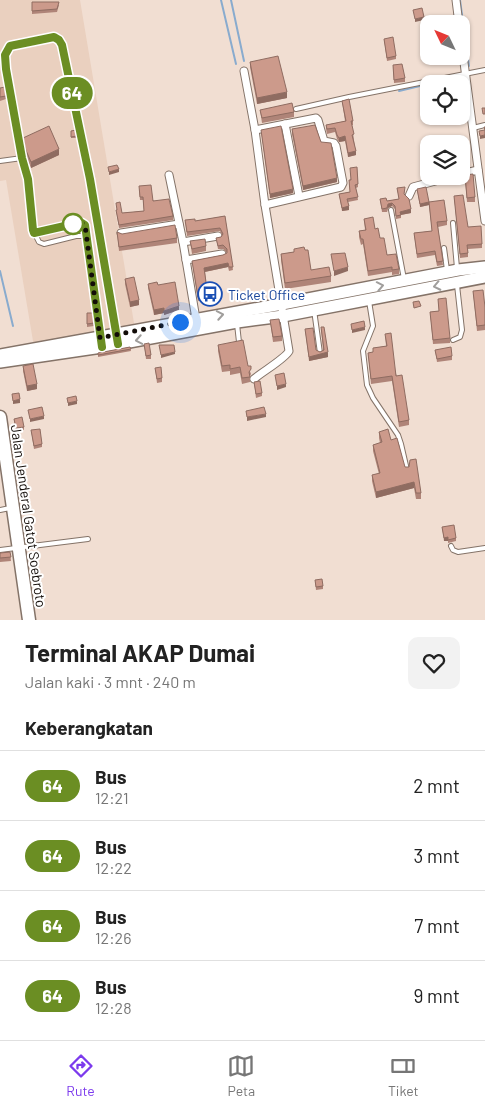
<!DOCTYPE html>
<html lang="id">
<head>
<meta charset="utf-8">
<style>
	:root { --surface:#fff; --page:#f2f2f2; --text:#222; --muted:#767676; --line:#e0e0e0; --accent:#7c3aed }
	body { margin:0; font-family:Barlow,sans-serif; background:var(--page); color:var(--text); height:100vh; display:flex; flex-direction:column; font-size:19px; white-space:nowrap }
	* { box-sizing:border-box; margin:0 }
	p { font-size:16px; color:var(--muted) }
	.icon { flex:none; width:28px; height:28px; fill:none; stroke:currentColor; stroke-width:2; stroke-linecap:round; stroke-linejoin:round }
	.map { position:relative; height:620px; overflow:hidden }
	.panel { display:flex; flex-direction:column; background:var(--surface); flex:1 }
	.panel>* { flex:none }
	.badge { padding:0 10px; border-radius:16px; font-size:18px; line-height:32px }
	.needle { width:32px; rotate:313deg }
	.buttons { position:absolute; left:420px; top:15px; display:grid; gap:10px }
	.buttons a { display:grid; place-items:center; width:50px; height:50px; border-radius:10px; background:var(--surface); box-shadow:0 1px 4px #0004; font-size:25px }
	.you { position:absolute; width:25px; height:25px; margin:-12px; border:4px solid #fff; border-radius:50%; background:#1a73e8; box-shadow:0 0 0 8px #1a73e833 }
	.map>.badge { position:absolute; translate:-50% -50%; box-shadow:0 0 0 2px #fff }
	h2 { padding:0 25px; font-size:19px; line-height:45px }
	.round { display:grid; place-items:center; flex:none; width:52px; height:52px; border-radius:10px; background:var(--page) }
	.overview { display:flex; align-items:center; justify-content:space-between; height:85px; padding:0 25px }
	h1 { font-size:24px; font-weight:700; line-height:38px }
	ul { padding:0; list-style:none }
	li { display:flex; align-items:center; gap:15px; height:70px; padding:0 25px; border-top:1px solid var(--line) }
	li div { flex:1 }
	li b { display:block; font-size:19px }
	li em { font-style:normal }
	li .badge { min-width:55px; font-weight:700; text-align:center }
	.tabs { display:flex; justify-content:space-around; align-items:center; height:70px; border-top:1px solid var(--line); background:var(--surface); font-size:14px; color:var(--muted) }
	.tabs a { display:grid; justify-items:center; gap:2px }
	.tabs .on { color:var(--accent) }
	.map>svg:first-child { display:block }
	.built { fill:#ead0bf }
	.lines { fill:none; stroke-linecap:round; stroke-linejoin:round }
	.stream { stroke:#89abce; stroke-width:2 }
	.lane-casing { stroke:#847368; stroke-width:6 }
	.street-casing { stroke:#847368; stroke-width:9 }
	.primary-casing { stroke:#847368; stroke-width:14 }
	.highway-casing { stroke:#847368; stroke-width:15 }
	.lane { stroke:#fff; stroke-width:4 }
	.street { stroke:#fff; stroke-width:7 }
	.primary { stroke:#fff; stroke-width:11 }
	.highway { stroke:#fff; stroke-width:12 }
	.wall { fill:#af8478 }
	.shaded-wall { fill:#8f6c61 }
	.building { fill:#cc9a8b; stroke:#8f6c61 }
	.oneway { stroke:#a09e9c }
	.line-casing { stroke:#fff; stroke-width:11 }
	.line { stroke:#6b8e23; stroke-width:8 }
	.walk { stroke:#120c08; stroke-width:5; stroke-dasharray:0 9 }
	.stop-dot { fill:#fff; stroke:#6b8e23; stroke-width:2.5 }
	.labels { text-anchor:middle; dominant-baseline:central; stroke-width:4; stroke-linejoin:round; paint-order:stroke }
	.transit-label { font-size:14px; fill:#164399; stroke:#fff; text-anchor:start }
	.street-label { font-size:14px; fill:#120c08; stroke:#fff }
</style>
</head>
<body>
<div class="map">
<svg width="485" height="620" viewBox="0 0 485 620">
	<rect width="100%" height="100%" fill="#f1ded2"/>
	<!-- built -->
	<path class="built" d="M0,0H80L135,329L34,347L6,180L0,181Z"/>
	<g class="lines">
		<!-- stream -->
		<g class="stream">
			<path d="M221,0L236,64"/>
			<path d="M231,0L244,61"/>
			<path d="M460,0L469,66"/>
			<path d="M399,91L445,80"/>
			<path d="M0,271L13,326"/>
		</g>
		<!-- lane casing -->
		<g class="lane-casing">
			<g id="lane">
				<path d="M296,109L349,97L485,70"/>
				<path d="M473,128L485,125"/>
				<path d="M22,158L5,55L11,46L49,37L57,38L62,45L90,179L115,334"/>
				<path d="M0,161L22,158L28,179L33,230L39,242L44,244L76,236H86L99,335"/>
				<path d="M391,210L404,279"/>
				<path d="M453,223L457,268"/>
				<path d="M34,233L81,223L85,225L86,236"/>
				<path d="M444,248L447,270"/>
				<path d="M369,301L373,326L363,351L367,385L373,398L398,435L401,444L407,470"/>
				<path d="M314,310L320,353"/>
				<path d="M237,324L239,342"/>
				<path d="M453,340L460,337L462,330L457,285"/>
				<path d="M0,510L10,508"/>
				<path d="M451,546L453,550L458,552L485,548"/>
				<path d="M0,550L88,539"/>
			</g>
		</g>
		<!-- street casing -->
		<g class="street-casing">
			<g id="street">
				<path d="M456,0L459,24"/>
				<path d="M461,40L485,221"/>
				<path d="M244,71L255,130L265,205L289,351C286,358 262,372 254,379"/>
				<path d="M285,124L299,196"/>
				<path d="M255,130L316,118L318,120L324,141L334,143L336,146L343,183L341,187L265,205"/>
				<path d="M461,174L478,170"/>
				<path d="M169,175L183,242L196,319"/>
				<path d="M409,196L413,187L454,176"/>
				<path d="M121,233L179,224"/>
				<path d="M183,242L218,236"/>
				<path d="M186,260L222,254"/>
			</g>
		</g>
		<!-- primary casing -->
		<g class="primary-casing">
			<g id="primary">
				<path d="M0,355L282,304L458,270L485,267"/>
				<path d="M0,362L102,347L237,322L283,316L485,277"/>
			</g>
		</g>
		<!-- highway casing -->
		<g class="highway-casing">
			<path id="highway" d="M0,417L29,620"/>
		</g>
		<!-- lane -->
		<use href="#lane" class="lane"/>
		<!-- street -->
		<use href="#street" class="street"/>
		<!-- primary -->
		<use href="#primary" class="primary"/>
		<!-- highway -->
		<use href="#highway" class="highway"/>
	</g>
	<!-- wall -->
	<g class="wall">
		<path d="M32,2L59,5L57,12L32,14Z"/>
		<path d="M384,39L396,56V59L387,61Z"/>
		<path d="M250,62L287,98L257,104L250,67Z"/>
		<path d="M393,65L405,78V82L394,83Z"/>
		<path d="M0,88L6,96V99L0,101Z"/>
		<path d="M342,101L353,121V125H352L356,155L348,157L345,141L339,142L337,139L335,132L327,134L326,129V125L345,121Z"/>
		<path d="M260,110L294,112V117L262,123Z"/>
		<path d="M292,129L321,142L337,182L303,190L292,134Z"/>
		<path d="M76,130L77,138H71V131Z"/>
		<path d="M261,130L293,193L270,198Z"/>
		<path d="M23,138L59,155L31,168L25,155L23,144Z"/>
		<path d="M357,167L358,187L356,188L358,200L348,202L349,210L342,211L339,194L350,192L349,180H350Z"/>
		<path d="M465,180L475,197V202H467Z"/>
		<path d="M397,188L405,190L404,194L411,213L401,215V218L396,219L395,209L392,206L388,208L387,212H382L380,199L387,201L399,199Z"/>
		<path d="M139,189L173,216V220L119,228L116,210L122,213L144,211L143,200H140Z"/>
		<path d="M417,189L447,221V225L438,227L443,265L437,266L435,255L417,258L414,233L432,231L429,205L420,207Z"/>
		<path d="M454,196L468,227L482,244V248L468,249V257L460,258Z"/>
		<path d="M225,216L233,270L229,271L228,267L205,272L208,299L198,301L192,261L223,255L227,253L223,249H218L216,238L221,237L222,235L220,231L187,236L185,220L195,221Z"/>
		<path d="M364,219L375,229L380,238L387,255L399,269V274L392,275V272L368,276L363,244L361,245L359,237V231L365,230Z"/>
		<path d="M117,232L122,234L177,238V243L119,251Z"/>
		<path d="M190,241L206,246V251L192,254Z"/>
		<path d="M294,249L311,270L331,276V282L285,289L281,260V254L294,252Z"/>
		<path d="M125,279L139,305L130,307L125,284Z"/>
		<path d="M148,284L158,285L179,310L164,315V313L154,315L148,288Z"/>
		<path d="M473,291L485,307V330L477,331Z"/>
		<path d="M438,299L450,338V343L433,344L430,312L439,311Z"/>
		<path d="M87,313H93L94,326L87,327Z"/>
		<path d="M270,320L282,336V341L273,342Z"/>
		<path d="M321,327L328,357L309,361L305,329L316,350L320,352L323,350Z"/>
		<path d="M385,334L409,420V425L399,427L392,381L371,384L368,353L373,352V348L386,346Z"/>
		<path d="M144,344L151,355V359H146Z"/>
		<path d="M218,345L248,366L251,374L250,376V382L242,384L240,373L230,375V371L222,372L218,351Z"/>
		<path d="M130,347L131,351L98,357V353Z"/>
		<path d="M435,350L452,356V360L437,362Z"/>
		<path d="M23,366L37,389L27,391L23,371Z"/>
		<path d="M155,368L162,378V382L157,383Z"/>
		<path d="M254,382L262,393V396L256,398Z"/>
		<path d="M14,419L24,427V430L16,432Z"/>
		<path d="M31,430L42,444V447L34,449Z"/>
		<path d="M379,432L391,440L405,467L421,493V499H416L414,488L376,498L372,481V475L379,474L373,451V445L380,443L379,438Z"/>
		<path d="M442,527L456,538V541L448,543V541H444Z"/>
		<path d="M10,552L11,561L0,562V553Z"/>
		<path d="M315,580L323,586V589L316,590Z"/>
	</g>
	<!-- shaded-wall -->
	<g class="shaded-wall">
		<path d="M424,17V20L415,22V19Z"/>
		<path d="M287,92V98L257,104V98Z"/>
		<path d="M485,135V138L480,139V136Z"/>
		<path d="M345,136V141L339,142V138Z"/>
		<path d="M59,149V155L31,168V162Z"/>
		<path d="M356,151V155L348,157V153Z"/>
		<path d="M119,169V172L109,175V172Z"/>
		<path d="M337,178V182L303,190V186Z"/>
		<path d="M293,189V193L270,198V194Z"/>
		<path d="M429,202V205L420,207V204Z"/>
		<path d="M392,203V206L388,208L387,212L388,204Z"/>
		<path d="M349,206V210L342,211V208Z"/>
		<path d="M411,209V213L400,215V212Z"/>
		<path d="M228,263V267L204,272V268Z"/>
		<path d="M348,267V271L334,276V271Z"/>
		<path d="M139,300V305L130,307V302Z"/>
		<path d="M179,306V310L164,315V311Z"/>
		<path d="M164,308V313L154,315V310Z"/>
		<path d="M365,327V330L352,333V330Z"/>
		<path d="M175,352V354L161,358V355Z"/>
		<path d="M328,352V357L309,361V357Z"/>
		<path d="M37,384V389L27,391V386Z"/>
		<path d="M286,384V387L277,390V386Z"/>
		<path d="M20,399V403L13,404V401Z"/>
		<path d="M77,401V404L68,406V403Z"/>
		<path d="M266,414V417L247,421V417Z"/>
		<path d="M44,416V419L30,422V419Z"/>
		<path d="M414,482V488L376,498V492Z"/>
		<path d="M448,537V541H444V538Z"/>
	</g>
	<!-- building -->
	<g class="building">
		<path d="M32,2H59L57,9L32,11Z"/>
		<path d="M422,8L424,17L415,19L413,10Z"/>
		<path d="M393,37L396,56L387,58L384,39Z"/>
		<path d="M278,56L287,92L257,98L250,62Z"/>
		<path d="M402,64L405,78L394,80L393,65Z"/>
		<path d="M5,87L6,96L0,97V88Z"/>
		<path d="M349,99L353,121H351L354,134L352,135L356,151L348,153L345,136L339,138L337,135L335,128L327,129L326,125L346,121L342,101Z"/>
		<path d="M292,103L294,112L262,118L260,110Z"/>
		<path d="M482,108H485V114H483Z"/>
		<path d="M315,125L321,142L331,143L337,178L303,186L292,129Z"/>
		<path d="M49,126L59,149L31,162L25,148L23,138Z"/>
		<path d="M281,126L293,189L270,194L261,130Z"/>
		<path d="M484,127H485V135L480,136L479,131L485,130Z"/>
		<path d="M76,130L77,136L71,137V131Z"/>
		<path d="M117,165L119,169L109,172L108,167Z"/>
		<path d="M357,167L358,184L355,185L358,197L347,199L349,206L342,208L339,194L350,192L349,180H351L350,168Z"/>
		<path d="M473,174L475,197L467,198L465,175Z"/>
		<path d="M151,185L153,201L169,199L173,216L119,225L116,210H117L116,203L120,202L122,213L144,211L143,197H140L139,186Z"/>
		<path d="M405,187L404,194L409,199L411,209L400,212L401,215L396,216L395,206L392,203L388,204L387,208L382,209L380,199L386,198L387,201L399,199L397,188Z"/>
		<path d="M426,187L429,202L420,204L417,189Z"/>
		<path d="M463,195L468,227L481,226L482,244L467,245L468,253L460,254L454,196Z"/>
		<path d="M444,200L447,221L437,222L443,261L437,262L435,251L417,254L414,233L432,231L429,202Z"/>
		<path d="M225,216L233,267H229L228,263L204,268L208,296L198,297L192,261L223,255L227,253V249L223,245L218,246L216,238L221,237L223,234L220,228L187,232L185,220L195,219V221Z"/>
		<path d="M373,217L375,229L378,228L380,238H384L387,255L396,254L399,269L392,270V267L368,271L363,239H361L359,231L366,230L364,219Z"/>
		<path d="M175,225L177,238L119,247L117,232L122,234Z"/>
		<path d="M205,239L206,246L192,249L190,241Z"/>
		<path d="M304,247L305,250H308L311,270L329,267L331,276L285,283L281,254L294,252V249Z"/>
		<path d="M345,253L348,267L334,271L331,254Z"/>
		<path d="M134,277L139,300L130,302L125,279Z"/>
		<path d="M157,282L158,285L175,282L179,306L164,311V308L154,310L148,284Z"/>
		<path d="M483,290L485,307V325L477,326L473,291Z"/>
		<path d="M446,298L450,338L433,340L430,312L439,311L438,299Z"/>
		<path d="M419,301L421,306L414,308L413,302Z"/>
		<path d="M87,313H93L94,323L87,324Z"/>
		<path d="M279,319L282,336L273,337L270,320Z"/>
		<path d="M364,321L365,327L352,330L351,324Z"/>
		<path d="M321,327H324L328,352L309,357L305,329L313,328L316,350L320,352L324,350Z"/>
		<path d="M391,333L396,376L402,375L409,420L399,422L392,376L371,379L368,353L373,352V348L387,346L385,334Z"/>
		<path d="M243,340L248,366H251V369L249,372L250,377L242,378L240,367L230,369V365L222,366L218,345Z"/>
		<path d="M149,343L151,355L146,356L144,344Z"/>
		<path d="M159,345H174L175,352L161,355Z"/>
		<path d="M130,347L131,349L98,355V353Z"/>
		<path d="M451,347L452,356L437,359L435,350Z"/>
		<path d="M33,364L37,384L27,386L23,366Z"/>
		<path d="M161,367L162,378L157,379L155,368Z"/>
		<path d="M284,373L286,384L277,386L275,375Z"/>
		<path d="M260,381L262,393L256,394L254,382Z"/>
		<path d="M19,393L20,399L13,401L12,394Z"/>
		<path d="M76,396L77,401L68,403L67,398Z"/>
		<path d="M42,407L44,416L30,419L28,410Z"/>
		<path d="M264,407L266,414L247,417L246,411Z"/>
		<path d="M22,417L24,427L16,428L14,419Z"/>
		<path d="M40,429L42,444L34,446L31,430Z"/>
		<path d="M388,429L391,440L397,438L405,467H409L410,460L416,459L421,493H416L414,482L376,492L372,475L380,473L373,445L382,442L379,432Z"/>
		<path d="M454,525L456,538L448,540V537L444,538L442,527Z"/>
		<path d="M10,552L11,557L0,558V553Z"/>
		<path d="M322,579L323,586L316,587L315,580Z"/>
	</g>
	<!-- one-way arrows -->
	<defs><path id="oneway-chevron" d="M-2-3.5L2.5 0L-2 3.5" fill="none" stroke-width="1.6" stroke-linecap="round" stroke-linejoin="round" transform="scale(1.25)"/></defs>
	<g class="oneway">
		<use href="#oneway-chevron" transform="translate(380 286) rotate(-11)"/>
		<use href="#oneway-chevron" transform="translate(437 286) rotate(168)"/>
		<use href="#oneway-chevron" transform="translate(220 315) rotate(-10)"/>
		<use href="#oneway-chevron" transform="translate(139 340) rotate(170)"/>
	</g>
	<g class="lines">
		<!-- line casing -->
		<g class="line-casing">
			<path id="line" d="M102,347L85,225L82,223H78L34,233L33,230L28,179L22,158L6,69L5,55L10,46L54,37L59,40L62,45L90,179L118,344"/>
		</g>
		<!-- line -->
		<use href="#line" class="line"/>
		<!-- walk -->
		<path class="walk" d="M73,224L82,223L85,225L100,338L180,322"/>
	</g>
	<!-- icons -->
	<defs>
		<g id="bus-ring" transform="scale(1.25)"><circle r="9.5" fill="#fff" stroke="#1a4fb4" stroke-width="1.5"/><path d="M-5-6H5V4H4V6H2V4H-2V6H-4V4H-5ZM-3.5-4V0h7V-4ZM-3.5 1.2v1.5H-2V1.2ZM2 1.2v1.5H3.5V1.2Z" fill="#1a4fb4"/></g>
	</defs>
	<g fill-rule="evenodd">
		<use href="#bus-ring" x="210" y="294"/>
	</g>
	<!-- markers -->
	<circle class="stop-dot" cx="73" cy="224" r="10"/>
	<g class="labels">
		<!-- transit labels -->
		<g class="transit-label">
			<text x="228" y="294">Ticket Office</text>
		</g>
		<!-- street labels -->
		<g class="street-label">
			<text transform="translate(29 516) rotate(82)">Jalan Jenderal Gatot Soebroto</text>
		</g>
	</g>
</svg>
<div class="buttons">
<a><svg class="needle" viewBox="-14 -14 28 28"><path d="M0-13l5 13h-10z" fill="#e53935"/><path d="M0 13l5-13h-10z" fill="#767676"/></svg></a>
<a><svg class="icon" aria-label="locate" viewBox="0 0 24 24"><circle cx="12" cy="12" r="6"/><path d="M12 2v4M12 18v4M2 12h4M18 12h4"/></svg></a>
<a><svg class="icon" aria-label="layers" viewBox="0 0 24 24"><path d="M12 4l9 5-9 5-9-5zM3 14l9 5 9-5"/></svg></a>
</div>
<div class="you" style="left:180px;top:322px"></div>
<b class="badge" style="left:72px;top:93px;background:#6b8e23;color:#fff">64</b>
</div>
<section class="panel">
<div class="overview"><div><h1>Terminal AKAP Dumai</h1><p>Jalan kaki · 3 mnt · 240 m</p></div><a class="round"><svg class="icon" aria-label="heart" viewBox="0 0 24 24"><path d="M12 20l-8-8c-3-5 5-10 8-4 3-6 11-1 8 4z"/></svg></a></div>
<h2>Keberangkatan</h2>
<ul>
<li><span class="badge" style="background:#6b8e23;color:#fff">64</span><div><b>Bus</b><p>12:21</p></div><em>2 mnt</em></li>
<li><span class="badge" style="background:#6b8e23;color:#fff">64</span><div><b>Bus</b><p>12:22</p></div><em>3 mnt</em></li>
<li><span class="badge" style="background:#6b8e23;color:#fff">64</span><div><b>Bus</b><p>12:26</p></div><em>7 mnt</em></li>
<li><span class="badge" style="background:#6b8e23;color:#fff">64</span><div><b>Bus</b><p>12:28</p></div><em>9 mnt</em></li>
</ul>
</section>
<nav class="tabs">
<a class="on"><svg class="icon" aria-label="directions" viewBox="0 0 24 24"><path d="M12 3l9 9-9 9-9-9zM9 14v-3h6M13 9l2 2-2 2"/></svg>Rute</a>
<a><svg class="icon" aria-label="map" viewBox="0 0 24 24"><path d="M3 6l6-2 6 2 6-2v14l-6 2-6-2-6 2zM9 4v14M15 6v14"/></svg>Peta</a>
<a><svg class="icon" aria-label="tickets" viewBox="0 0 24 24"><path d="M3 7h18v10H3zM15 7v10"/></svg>Tiket</a>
</nav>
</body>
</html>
